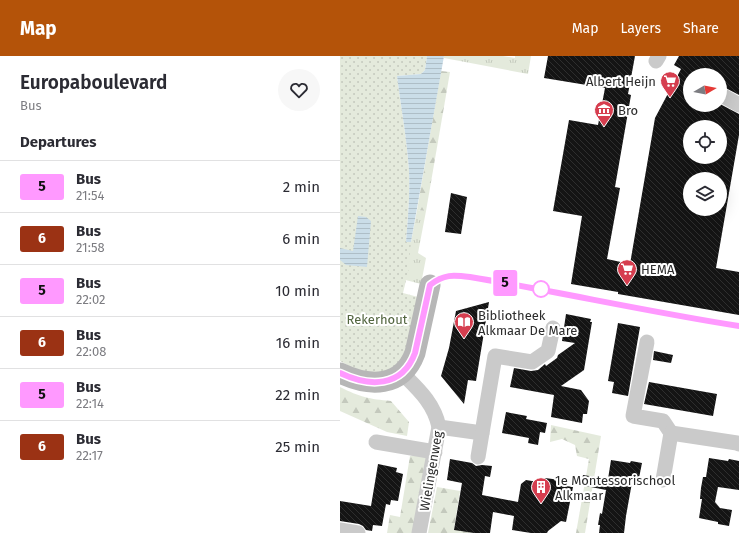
<!DOCTYPE html>
<html lang="en">
<head>
<meta charset="utf-8">
<style>
	:root { --surface:#fff; --page:#f7f7f7; --text:#2b2b33; --muted:#7c7c81; --line:#e1e1e2; --accent:#b45309 }
	body { margin:0; font-family:"Fira Sans",sans-serif; background:var(--page); color:var(--text); height:100vh; display:flex; flex-direction:column; font-size:15px; white-space:nowrap }
	* { box-sizing:border-box; margin:0 }
	p { font-size:13px; color:var(--muted) }
	.icon { flex:none; width:22px; height:22px; fill:none; stroke:currentColor; stroke-width:2; stroke-linecap:round; stroke-linejoin:round }
	.map { position:relative; flex:1; overflow:hidden }
	.sheet { display:flex; flex-direction:column; background:var(--surface); width:340px }
	.sheet>* { flex:none }
	.badge { padding:0 8px; border-radius:3px; font-size:14px; line-height:26px }
	.needle { width:26px; rotate:80deg }
	.controls { position:absolute; left:343px; top:12px; display:grid; gap:8px }
	.controls a { display:grid; place-items:center; width:44px; height:44px; border-radius:50%; background:var(--surface); box-shadow:0 4px 16px #0002; font-size:20px }
	.map>.badge { position:absolute; translate:-50% -50%; box-shadow:0 0 0 2px #fff }
	h2 { padding:0 20px; font-size:15px; line-height:36px }
	.round { display:grid; place-items:center; flex:none; width:42px; height:42px; border-radius:21px; background:var(--page) }
	.headline { display:flex; align-items:center; justify-content:space-between; height:68px; padding:0 20px }
	h1 { font-size:19px; font-weight:600; line-height:30px }
	ul { padding:0; list-style:none }
	li { display:flex; align-items:center; gap:12px; height:52px; padding:0 20px; border-top:1px solid var(--line) }
	li div { flex:1 }
	li b { display:block; font-size:15px }
	li em { font-style:normal }
	li .badge { min-width:44px; font-weight:700; text-align:center }
	header { display:flex; align-items:center; gap:24px; box-sizing:border-box; height:56px; padding:0 20px; background:var(--accent); color:#fff }
	header strong { font-size:19px }
	nav { display:flex; gap:22px; margin-inline-start:auto; font-size:14px }
	main { display:flex; flex:1; min-height:0 }
	.map>svg:first-child { display:block }
	.grass { fill:url(#grass-tufts) }
	.forest { fill:url(#forest-firs) }
	.park { fill:url(#park-dots) }
	.water { fill:url(#water-rules) }
	.building { fill:url(#building-back-hatch); fill-rule:evenodd }
	.lines { fill:none; stroke-linecap:round; stroke-linejoin:round }
	.street { stroke:#cacaca; stroke-width:15 }
	.secondary { stroke:#b7b7b7; stroke-width:21 }
	.line-casing { stroke:#fff; stroke-width:9 }
	.line { stroke:#f9f; stroke-width:6 }
	.stop-dot { fill:#fff; stroke:#f9f; stroke-width:2 }
	.labels { text-anchor:middle; dominant-baseline:central; stroke-width:4; stroke-linejoin:round; paint-order:stroke }
	.poi-label { font-size:13px; fill:#2d2d2d; stroke:#fff; text-anchor:start }
	.park-label { font-size:13px; fill:#52653f; stroke:#fff }
	.street-label { font-size:13px; fill:#2d2d2d; stroke:#fff }
</style>
</head>
<body>
<header>
<strong>Map</strong>
<nav><a>Map</a><a>Layers</a><a>Share</a></nav>
</header>
<main>
<section class="sheet">
<div class="headline"><div><h1>Europaboulevard</h1><p>Bus</p></div><a class="round"><svg class="icon" aria-label="heart" viewBox="0 0 24 24"><path d="M12 20l-8-8c-3-5 5-10 8-4 3-6 11-1 8 4z"/></svg></a></div>
<h2>Departures</h2>
<ul>
<li><span class="badge" style="background:#f9f;color:#111">5</span><div><b>Bus</b><p>21:54</p></div><em>2 min</em></li>
<li><span class="badge" style="background:#9b3214;color:#fff">6</span><div><b>Bus</b><p>21:58</p></div><em>6 min</em></li>
<li><span class="badge" style="background:#f9f;color:#111">5</span><div><b>Bus</b><p>22:02</p></div><em>10 min</em></li>
<li><span class="badge" style="background:#9b3214;color:#fff">6</span><div><b>Bus</b><p>22:08</p></div><em>16 min</em></li>
<li><span class="badge" style="background:#f9f;color:#111">5</span><div><b>Bus</b><p>22:14</p></div><em>22 min</em></li>
<li><span class="badge" style="background:#9b3214;color:#fff">6</span><div><b>Bus</b><p>22:17</p></div><em>25 min</em></li>
</ul>
</section>
<div class="map">
<svg width="399" height="477" viewBox="0 0 399 477">
	<defs>
		<pattern id="grass-tufts" width="24" height="20" patternUnits="userSpaceOnUse"><rect width="24" height="20" fill="#e4eadc"/><path d="M3 7l-1-3M5 7V3M7 7l1-3M15 17l-1-3M17 17v-4M19 17l1-3" fill="none" stroke="#c4c9bd"/></pattern>
		<pattern id="forest-firs" width="22" height="20" patternUnits="userSpaceOnUse"><rect width="22" height="20" fill="#e4eadc"/><path d="M5 1l3.5 6h-7zM16 11l3.5 6h-7z" fill="#c4c9bd"/></pattern>
		<pattern id="park-dots" width="8" height="8" patternUnits="userSpaceOnUse"><rect width="8" height="8" fill="#e4eadc"/><path d="M2 2h.1M6 6h.1" fill="none" stroke="#c4c9bd" stroke-width="1.8" stroke-linecap="round"/></pattern>
		<pattern id="water-rules" width="6" height="5" patternUnits="userSpaceOnUse"><rect width="6" height="5" fill="#cadde8"/><path d="M0 2.5h6" fill="none" stroke="#aebec7"/></pattern>
		<pattern id="building-back-hatch" width="6" height="6" patternUnits="userSpaceOnUse"><rect width="6" height="6" fill="#141414"/><path d="M-1 5l2 2M0 0l6 6M5-1l2 2" fill="none" stroke="#2e2e2e"/></pattern>
	</defs>
	<rect width="100%" height="100%" fill="#fff"/>
	<!-- grass -->
	<g class="grass">
		<path d="M104,0H163L175,2V0H191L188,18L104,2Z"/>
		<path d="M77,154L86,155L78,197L86,202L81,228L54,221L71,186Z"/>
	</g>
	<!-- forest -->
	<g class="forest">
		<path d="M101,15L110,16L86,155L77,154Z"/>
		<path d="M0,331C20,341 29,343 51,345L69,366L67,380L47,376L0,355Z"/>
		<path d="M211,369L261,380L245,477H236L249,403L237,400L235,389L222,383L210,386Z"/>
		<path d="M80,398L89,401L73,477H47L50,459L60,461L70,400Z"/>
		<path d="M97,431L120,435L114,473L140,477H88Z"/>
	</g>
	<!-- park -->
	<path class="park" d="M0,0H87L85,14L81,18L57,20C61,52 67,83 69,115C70,139 68,162 66,186H71L68,216L63,237L78,241L65,299L52,313L36,317L15,313L0,305Z"/>
	<!-- water -->
	<g class="water">
		<path d="M87,0H104L71,186H66C68,162 70,139 69,115C67,83 61,52 57,20L81,18L85,14Z"/>
		<path d="M18,160L26,161L31,165L27,211L6,209L0,204V192L13,195Z"/>
	</g>
	<!-- building -->
	<g class="building">
		<path d="M208,0H295L288,38L291,39L275,131L280,132L267,203L290,208L315,62L341,13L334,9L339,0H399V39L380,29V19H350V49L380,48L399,58V79L376,212L399,216V259L278,238V236L231,228L242,160L213,155L229,64L258,69L265,32L204,22ZM350,71H380V101H350ZM350,123H380V153H350Z"/>
		<path d="M111,137L127,141L121,178L105,176Z"/>
		<path d="M149,246L136,325L128,324L124,348L101,320L109,292L116,255Z"/>
		<path d="M226,258L251,263L250,266H252L244,314L221,330L241,334L249,345L247,358H243L242,367L211,361L214,339L170,331L174,312L191,315L198,314L205,308L206,310L217,302L218,299L235,287L222,285Z"/>
		<path d="M278,267L300,271L288,340L272,337L274,326L268,325Z"/>
		<path d="M314,295L333,299L331,307L313,304Z"/>
		<path d="M309,326L377,338L373,360L304,348Z"/>
		<path d="M166,356L187,360L186,363L207,367L205,377L200,376L198,389L188,387L189,382L162,377Z"/>
		<path d="M369,402L388,405L389,403L399,405V434L378,431L375,446L380,452L392,454L389,470L378,468V466L359,462L362,443H360L361,432L363,421H366Z"/>
		<path d="M110,403L132,407L136,410L142,409L152,410L150,421L145,420L142,439L178,446L181,428L186,424L204,427L205,422L220,424L219,429L233,431L226,466L221,465L208,475L207,477H191L172,474L174,460L153,456L150,477H134L114,474L122,427L107,424Z"/>
		<path d="M271,404L290,407L291,405L302,407L299,422L293,421L286,460L284,477H259L260,469H258L260,457L262,458L266,434L241,429L243,419L268,423Z"/>
		<path d="M38,408L57,412L56,416L63,418L58,445L51,444L50,449L46,448L42,470L33,469L32,475L26,474L23,470L19,468L0,465V445L31,450Z"/>
	</g>
	<g class="lines">
		<!-- street -->
		<g class="street">
			<path d="M316,5L319,0"/>
			<path d="M380,38L399,49"/>
			<path d="M307,286L293,360L323,365L331,377L323,424"/>
			<path d="M62,317C78,333 94,347 99,371L79,477"/>
			<path d="M99,371L142,377L155,300L192,306L208,295L213,272"/>
			<path d="M331,377L397,387L399,388"/>
			<path d="M36,386L95,396"/>
			<path d="M138,401L142,377"/>
			<path d="M0,474L18,477"/>
		</g>
		<!-- secondary -->
		<path class="secondary" d="M0,317C29,331 62,332 75,297L90,229"/>
	</g>
	<g class="lines">
		<!-- line casing -->
		<g class="line-casing">
			<path id="line" d="M0,317C29,331 62,332 75,297L90,229C104,218 113,219 130,221C220,236 309,256 399,270"/>
		</g>
		<!-- line -->
		<use href="#line" class="line"/>
	</g>
	<!-- icons -->
	<defs>
		<g id="supermarket-pin" transform="scale(1)"><path d="M0 17L-7.5 6A9.5 9.5 0 1 1 7.5 6Z" fill="#d63e4f" stroke="#fff"/><path d="M-6-5.5h2.5l.6 2H6L4.5 2H-2.5L-4.4-4H-6ZM-1.5 3.2a1.3 1.3 0 1 0 .1 0ZM3 3.2a1.3 1.3 0 1 0 .1 0Z" fill="#fff"/></g>
		<g id="museum-pin" transform="scale(1)"><path d="M0 17L-7.5 6A9.5 9.5 0 1 1 7.5 6Z" fill="#d63e4f" stroke="#fff"/><path d="M0-6L6-3V-2H-6V-3ZM-5-1h2V3h-2ZM-1-1h2V3h-2ZM3-1h2V3H3ZM-6 4H6V6H-6Z" fill="#fff"/></g>
		<g id="library-pin" transform="scale(1)"><path d="M0 17L-7.5 6A9.5 9.5 0 1 1 7.5 6Z" fill="#d63e4f" stroke="#fff"/><path d="M-6-4Q-3-5.5-.7-3.5V5Q-3 3-6 4ZM6-4Q3-5.5 .7-3.5V5Q3 3 6 4Z" fill="#fff"/></g>
		<g id="building-pin" transform="scale(1)"><path d="M0 17L-7.5 6A9.5 9.5 0 1 1 7.5 6Z" fill="#d63e4f" stroke="#fff"/><path d="M-4-6H4V6H1V3H-1V6H-4ZM-2.5-4.3h1.7v1.8h-1.7ZM.8-4.3h1.7v1.8H.8ZM-2.5-1h1.7V.8h-1.7ZM.8-1h1.7V.8H.8Z" fill="#fff"/></g>
	</defs>
	<g fill-rule="evenodd">
		<use href="#supermarket-pin" x="330" y="25"/>
		<use href="#museum-pin" x="264" y="54"/>
		<use href="#supermarket-pin" x="287" y="213"/>
		<use href="#library-pin" x="124" y="266"/>
		<use href="#building-pin" x="201" y="431"/>
	</g>
	<!-- markers -->
	<circle class="stop-dot" cx="201" cy="233" r="8"/>
	<g class="labels">
		<!-- poi labels -->
		<g class="poi-label">
			<text x="316" y="25" text-anchor="end">Albert Heijn</text>
			<text x="278" y="54">Bro</text>
			<text x="301" y="213">HEMA</text>
			<text x="138" y="259">Bibliotheek<tspan x="138" dy="15">Alkmaar De Mare</tspan></text>
			<text x="215" y="424">1e Montessorischool<tspan x="215" dy="15">Alkmaar</tspan></text>
		</g>
		<!-- park labels -->
		<g class="park-label">
			<text x="37" y="263">Rekerhout</text>
		</g>
		<!-- street labels -->
		<g class="street-label">
			<text transform="translate(91 415) rotate(-80)">Wielingenweg</text>
		</g>
	</g>
</svg>
<div class="controls">
<a><svg class="needle" viewBox="-14 -14 28 28"><path d="M0-13l5 13h-10z" fill="#e53935"/><path d="M0 13l5-13h-10z" fill="#7c7c81"/></svg></a>
<a><svg class="icon" aria-label="locate" viewBox="0 0 24 24"><circle cx="12" cy="12" r="6"/><path d="M12 2v4M12 18v4M2 12h4M18 12h4"/></svg></a>
<a><svg class="icon" aria-label="layers" viewBox="0 0 24 24"><path d="M12 4l9 5-9 5-9-5zM3 14l9 5 9-5"/></svg></a>
</div>
<b class="badge" style="left:165px;top:227px;background:#f9f;color:#111">5</b>
</div>
</main>
</body>
</html>
